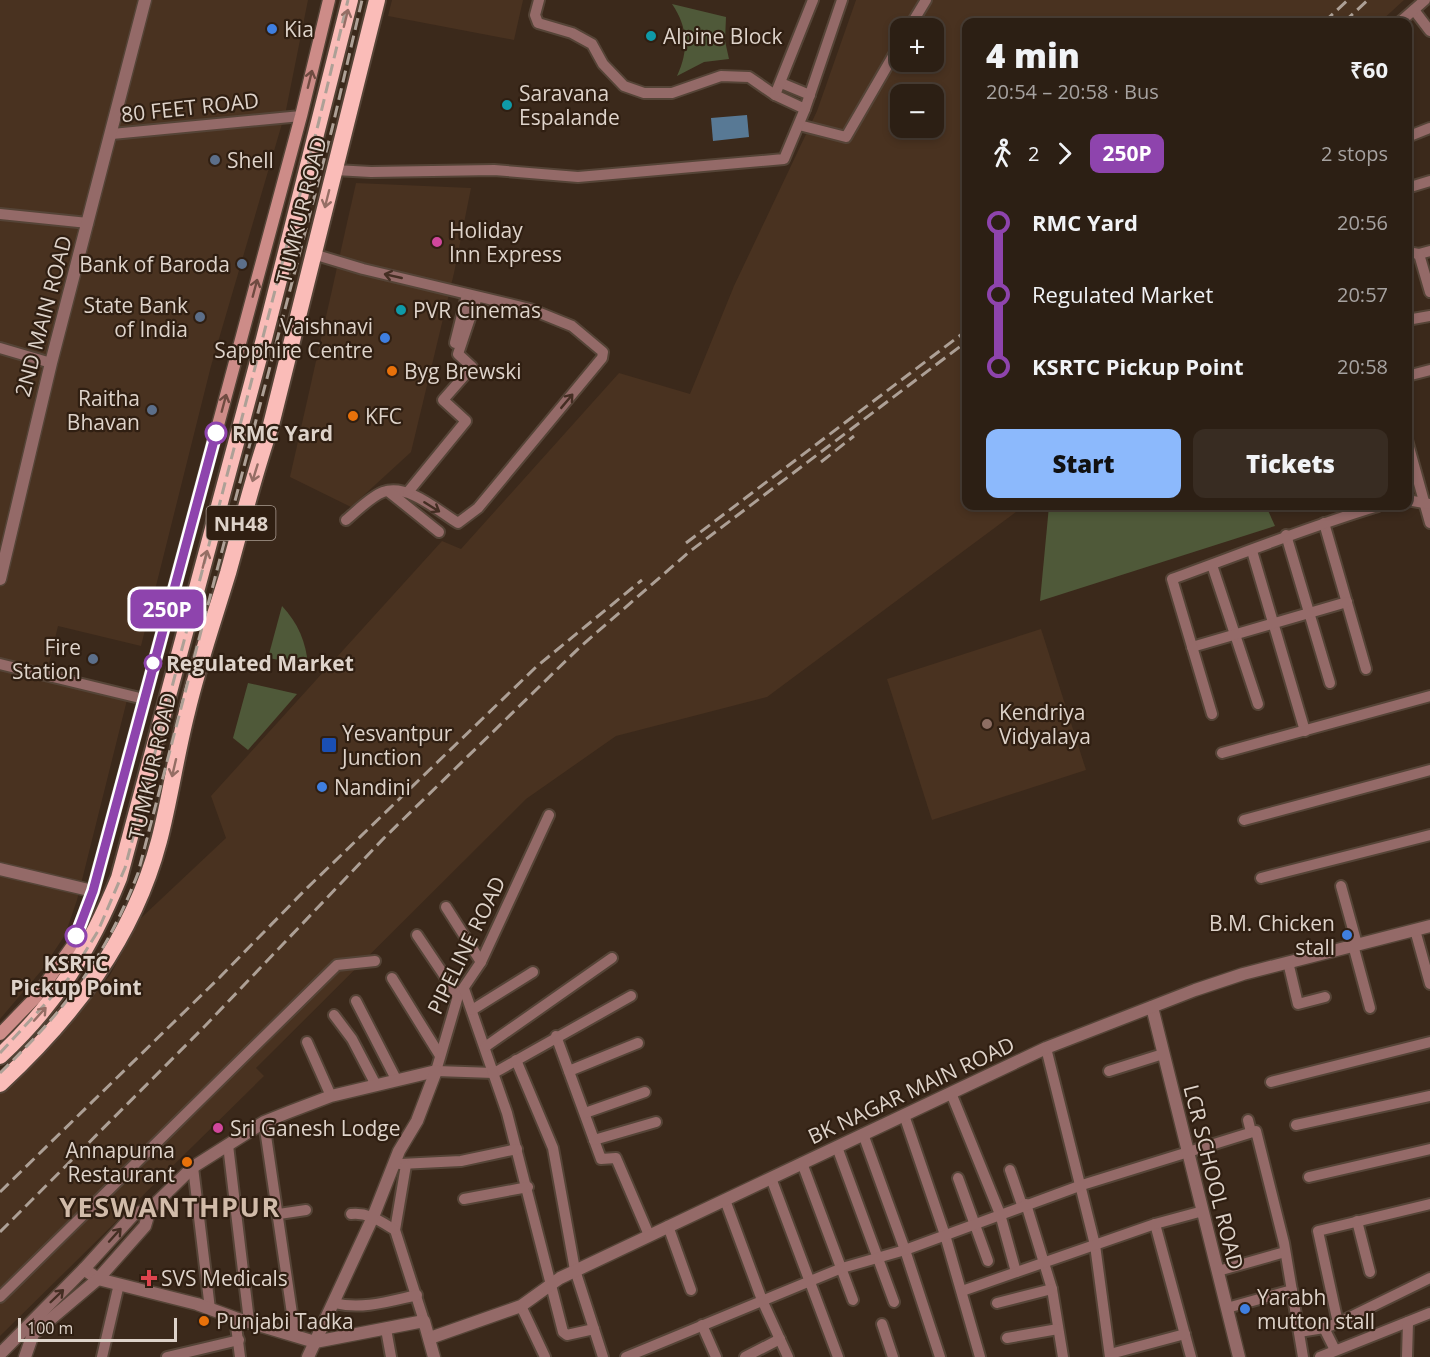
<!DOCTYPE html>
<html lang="en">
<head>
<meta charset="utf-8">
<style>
	:root { --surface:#2c1f14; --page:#382c22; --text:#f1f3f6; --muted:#a6a2a0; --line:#483d34; --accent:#8cb9fc }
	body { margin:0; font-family:"Open Sans",sans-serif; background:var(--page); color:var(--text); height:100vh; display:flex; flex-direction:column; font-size:22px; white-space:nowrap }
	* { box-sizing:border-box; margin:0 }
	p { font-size:20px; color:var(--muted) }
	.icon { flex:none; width:33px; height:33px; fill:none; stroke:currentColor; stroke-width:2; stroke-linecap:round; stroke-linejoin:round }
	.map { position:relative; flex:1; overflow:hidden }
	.details { position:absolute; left:962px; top:18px; width:450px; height:492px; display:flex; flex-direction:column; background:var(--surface); border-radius:12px; box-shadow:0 3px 9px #0003,0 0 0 2px var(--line) }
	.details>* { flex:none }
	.badge { padding:0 12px; border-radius:9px; font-size:21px; line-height:39px }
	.controls { position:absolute; left:890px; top:18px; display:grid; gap:12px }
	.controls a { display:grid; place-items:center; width:54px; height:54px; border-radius:12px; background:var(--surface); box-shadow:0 3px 9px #0003,0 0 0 2px var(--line); font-size:30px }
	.scale { position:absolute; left:18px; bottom:15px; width:159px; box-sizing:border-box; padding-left:6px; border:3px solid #ded3ca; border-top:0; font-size:16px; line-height:21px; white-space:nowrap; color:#ded3ca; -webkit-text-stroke:4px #301f12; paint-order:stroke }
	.map>.badge { position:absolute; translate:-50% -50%; box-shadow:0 0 0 3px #fff }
	.legs { display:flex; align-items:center; gap:9px; height:66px; padding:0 24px; font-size:20px }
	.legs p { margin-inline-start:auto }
	.overview { display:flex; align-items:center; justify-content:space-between; height:102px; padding:0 24px }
	h1 { font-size:33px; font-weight:800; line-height:45px }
	.primary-button { display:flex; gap:12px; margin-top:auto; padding:12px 24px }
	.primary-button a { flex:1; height:69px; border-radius:12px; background:var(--accent); color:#111; font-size:24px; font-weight:800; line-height:69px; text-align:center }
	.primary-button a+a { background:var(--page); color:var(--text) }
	ul { padding:0 24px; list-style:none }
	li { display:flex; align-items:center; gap:21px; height:72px; font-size:22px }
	li i { display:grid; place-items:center; width:9px; height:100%; margin:0 8px; background:currentColor }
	li i::after { content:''; width:15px; height:15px; margin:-8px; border:4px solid; border-radius:50%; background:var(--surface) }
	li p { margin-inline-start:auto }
	li:first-child i { background:linear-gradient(#0000 50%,currentColor 0) }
	li:last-child i { background:linear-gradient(currentColor 50%,#0000 0) }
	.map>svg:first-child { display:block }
	.built { fill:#493220; fill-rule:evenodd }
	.green { fill:#4f5939 }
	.water { fill:#587995 }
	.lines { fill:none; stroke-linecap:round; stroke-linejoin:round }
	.minor-casing { stroke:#554437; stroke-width:14 }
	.tertiary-casing { stroke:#554437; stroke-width:15 }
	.secondary-casing { stroke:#554437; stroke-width:15 }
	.trunk-casing { stroke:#554437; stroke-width:20 }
	.minor { stroke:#946a68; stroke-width:10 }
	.tertiary { stroke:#946a68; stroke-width:12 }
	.secondary { stroke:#cd8c88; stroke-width:12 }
	.trunk { stroke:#fabcb8; stroke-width:16 }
	.rail { stroke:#ada096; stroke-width:3; stroke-dasharray:12 6; stroke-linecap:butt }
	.oneway { stroke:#956e65 }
	.oneway2 { stroke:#6f4b41 }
	.oneway3 { stroke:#442e23 }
	.line-1-casing { stroke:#fff; stroke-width:14 }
	.line-1 { stroke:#8e44ad; stroke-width:9 }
	.shop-dot { fill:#3f7fe0; stroke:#301f12; stroke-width:2 }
	.culture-dot { fill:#0f9aa8; stroke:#301f12; stroke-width:2 }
	.service-dot { fill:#5c6f8a; stroke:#301f12; stroke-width:2 }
	.hotel-dot { fill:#d1479c; stroke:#301f12; stroke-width:2 }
	.food-dot { fill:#e8710a; stroke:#301f12; stroke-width:2 }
	.stop-1-dot { fill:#fff; stroke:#8e44ad; stroke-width:3 }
	.education-dot { fill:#8d6e63; stroke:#301f12; stroke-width:2 }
	.transit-dot { fill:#1a4fb4; stroke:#301f12; stroke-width:2 }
	.health-dot { fill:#e0444e; stroke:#301f12; stroke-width:2 }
	.labels { text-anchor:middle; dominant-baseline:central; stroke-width:4.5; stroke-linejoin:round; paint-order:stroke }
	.shield { fill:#301f12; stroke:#aa9d93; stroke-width:1.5 }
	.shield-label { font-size:20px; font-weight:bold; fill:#ded3ca }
	.poi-label { font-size:21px; fill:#ded3ca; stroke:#301f12; text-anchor:start }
	.street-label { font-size:21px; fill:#ded3ca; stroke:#301f12 }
	.stop-label { font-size:21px; font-weight:bold; fill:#ded3ca; stroke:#301f12; text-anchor:start }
	.district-label { font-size:27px; font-weight:bold; letter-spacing:1.5px; fill:#d1bba9; stroke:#301f12 }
</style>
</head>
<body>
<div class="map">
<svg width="1430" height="1357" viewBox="0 0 1430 1357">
	<rect width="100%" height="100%" fill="#3b291b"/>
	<!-- built -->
	<g class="built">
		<path d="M0,0H308L286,110L211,366L141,646L58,626L47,672L129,692L77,900L65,935L41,971L0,1019Z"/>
		<path d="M392,0H523L514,40L388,16Z"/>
		<path d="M856,0H1404L1380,22H966V506H1024L767,697L616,736L526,799L256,1068L264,1076L0,1336V1093L51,1044L110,975L141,918L226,838L211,796L442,541L461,549L619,373L690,394L734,286L817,111ZM900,28H933V62H900ZM900,94H933V128H900Z"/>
		<path d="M356,183L471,188L454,273L411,452L351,507L290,477Z"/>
		<path d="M1041,629L1086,770L932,820L887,679Z"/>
	</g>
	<!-- green -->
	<g class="green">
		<path d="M672,4L726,17L725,41L729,59L704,62L677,76C689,51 688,27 672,4Z"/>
		<path d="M1049,506H1266L1275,526L1040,601Z"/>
		<path d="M282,606C298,623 306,642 308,665L268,658Z"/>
		<path d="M248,683L297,694L248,750L233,738Z"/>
	</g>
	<!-- water -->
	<path class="water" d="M747,115L749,137L713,141L711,118Z"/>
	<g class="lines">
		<!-- minor casing -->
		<g class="minor-casing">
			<g id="minor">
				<path d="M539,0L535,15L538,23L572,33L592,44L603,64L624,86L644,93H672L721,76L749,77L775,95L805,109"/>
				<path d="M1414,10L1430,31"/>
				<path d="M1400,22L1425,0"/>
				<path d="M909,28L926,0"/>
				<path d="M781,83L810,95"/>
				<path d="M775,95L813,0"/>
				<path d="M799,125L846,137L900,44"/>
				<path d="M112,134L301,116"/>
				<path d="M1407,137L1430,128"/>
				<path d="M335,170L371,172L494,170L578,177L784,159L805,109L842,0"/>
				<path d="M1407,188L1430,181"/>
				<path d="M0,214L88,223"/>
				<path d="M1407,252L1419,254L1430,251"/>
				<path d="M313,254L363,269L530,309L572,326L603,352L602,358L478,508L458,523C438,511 408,483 383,492C370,497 357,511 346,520"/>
				<path d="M1419,254L1430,292"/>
				<path d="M1407,320L1430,316"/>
				<path d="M455,343L467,295"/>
				<path d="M0,348L51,363"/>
				<path d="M1407,376L1430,370"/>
				<path d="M1407,440L1430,523"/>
				<path d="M388,491L439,532"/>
				<path d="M408,492L466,421L443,400L472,367L458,354L477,297"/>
				<path d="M1407,500L1430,504"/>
				<path d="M1324,523L1366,669"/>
				<path d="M1286,535L1330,683"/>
				<path d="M1252,551L1305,731"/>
				<path d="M1212,565L1258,704"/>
				<path d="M1192,647L1347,602"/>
				<path d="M0,664L144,699"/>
				<path d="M1212,714L1172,579C1241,554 1308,527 1378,506"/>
				<path d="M1222,753L1430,696"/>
				<path d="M549,815L481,962L458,996L436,1071L494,1073L631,996"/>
				<path d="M1244,820L1430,770"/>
				<path d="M1261,878L1430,835"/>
				<path d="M1341,886L1357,944"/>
				<path d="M446,907L481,962"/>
				<path d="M1415,930L1430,984"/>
				<path d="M417,935L458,996"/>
				<path d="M1353,945L1370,1008"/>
				<path d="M1288,962L1298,1004L1325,997"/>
				<path d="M392,978L439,1054"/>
				<path d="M464,989L507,1113L563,1332L567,1335L594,1329"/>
				<path d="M356,1001L396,1079"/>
				<path d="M472,1010L533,972"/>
				<path d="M334,1015L352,1039L376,1085"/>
				<path d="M556,1036L601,1159L616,1158L649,1235"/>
				<path d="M307,1042L331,1096"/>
				<path d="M485,1047L612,958"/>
				<path d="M1046,1048L1095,1245L1110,1357"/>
				<path d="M516,1060L553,1148L575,1270L603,1357"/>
				<path d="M569,1071L638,1043"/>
				<path d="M1109,1071L1163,1054"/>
				<path d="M1271,1082L1430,1042"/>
				<path d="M951,1093L1000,1214L1016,1272"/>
				<path d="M585,1113L645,1092"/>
				<path d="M904,1115L945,1235L980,1357"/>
				<path d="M1248,1120L1251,1132"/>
				<path d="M264,1122L295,1334"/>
				<path d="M1296,1125L1430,1096"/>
				<path d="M863,1134L905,1250L940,1357"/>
				<path d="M594,1140L656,1122"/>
				<path d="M228,1145L249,1321"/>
				<path d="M837,1147L894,1302"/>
				<path d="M802,1163L853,1300"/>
				<path d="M400,1164L461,1161L517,1149"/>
				<path d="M406,1165L395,1230L424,1321"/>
				<path d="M193,1167L210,1309"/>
				<path d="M1010,1170L1022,1205"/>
				<path d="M1309,1177L1430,1149"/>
				<path d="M771,1178L838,1357"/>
				<path d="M958,1178L988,1261"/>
				<path d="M464,1199L528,1187"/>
				<path d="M725,1200L762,1300L788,1357"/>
				<path d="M1026,1204L1052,1289L1063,1357"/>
				<path d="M279,1214L306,1210"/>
				<path d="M351,1214C368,1212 380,1221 395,1230"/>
				<path d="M1357,1221L1370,1272"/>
				<path d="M1155,1224L1191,1357"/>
				<path d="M668,1226L691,1290"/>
				<path d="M1218,1271L1285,1252"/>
				<path d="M962,1291L1155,1224L1203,1211"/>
				<path d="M0,1297L337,965L375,961"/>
				<path d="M334,1303C362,1310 390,1301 417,1295"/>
				<path d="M997,1303L1052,1289"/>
				<path d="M521,1306L545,1357"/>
				<path d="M1227,1308L1292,1290"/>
				<path d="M235,1318L240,1357"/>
				<path d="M1338,1323L1430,1278"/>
				<path d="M882,1324L893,1357"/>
				<path d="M702,1325L716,1357"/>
				<path d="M386,1329L391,1357"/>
				<path d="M1299,1332L1324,1328"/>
				<path d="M1007,1338L1058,1329"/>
				<path d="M1335,1350L1324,1328L1338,1323L1318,1231L1430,1204"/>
				<path d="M1110,1354L1185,1334"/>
				<path d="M102,1357L119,1284"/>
				<path d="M167,1357L239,1340"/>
				<path d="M626,1357L842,1268L905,1250L1082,1185L1256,1131L1284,1243L1303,1357"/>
				<path d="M745,1357L780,1339"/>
				<path d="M1320,1357L1430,1313"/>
				<path d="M1407,1357L1408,1322"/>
			</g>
		</g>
		<!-- tertiary casing -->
		<g class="tertiary-casing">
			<g id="tertiary">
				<path d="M0,579L51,363L145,0"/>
				<path d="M0,869L93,891"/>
				<path d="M1152,1007L1239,1357"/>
				<path d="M84,1269L98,1279L197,1304L235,1318L315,1342L424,1321L434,1357"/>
				<path d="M430,1338L521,1306L560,1278L1046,1048L1195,990L1243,974L1430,926"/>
				<path d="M0,1354L84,1269L134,1214L150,1209L193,1167L264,1122L289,1112L331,1096L436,1071"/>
				<path d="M25,1357L33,1334L98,1279L145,1226L150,1209"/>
				<path d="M308,1357L373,1217L399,1151L417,1121L436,1071"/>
			</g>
		</g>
		<!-- secondary casing -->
		<g class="secondary-casing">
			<path id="secondary" d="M0,1034L35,998L73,945L93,891L301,116L329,0"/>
		</g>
		<!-- trunk casing -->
		<g class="trunk-casing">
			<g id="trunk">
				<path d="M0,1056C56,1004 90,949 119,878L264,339L350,0"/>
				<path d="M0,1084C73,1016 133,939 159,841C170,799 176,755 187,712C198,665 214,619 228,573C242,523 254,474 271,425L377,0"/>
			</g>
		</g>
		<!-- minor -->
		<use href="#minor" class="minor"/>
		<!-- tertiary -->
		<use href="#tertiary" class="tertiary"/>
		<!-- secondary -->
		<use href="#secondary" class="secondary"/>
		<!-- trunk -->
		<use href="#trunk" class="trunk"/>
		<!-- rail -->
		<g class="rail">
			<path d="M1324,22L1348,0"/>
			<path d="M1344,22L1368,0"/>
			<path d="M821,462L854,436"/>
			<path d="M686,543L966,331"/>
			<path d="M0,1053L69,978L98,931L125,868L318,125L348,0"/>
			<path d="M0,1073C65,1010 105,959 138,873L332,129L362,0"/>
			<path d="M0,1192L220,977L306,889L536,667L642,580"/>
			<path d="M0,1232L204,1027L384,838L580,647L689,552L966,342"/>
		</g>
	</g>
	<!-- one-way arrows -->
	<defs><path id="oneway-shaft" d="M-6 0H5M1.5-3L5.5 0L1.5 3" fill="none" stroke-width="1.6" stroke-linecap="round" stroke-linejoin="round" transform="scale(1.5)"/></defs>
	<g class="oneway">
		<use href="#oneway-shaft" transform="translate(346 18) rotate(-76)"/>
		<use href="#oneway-shaft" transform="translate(327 199) rotate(104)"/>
		<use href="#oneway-shaft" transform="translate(255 473) rotate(107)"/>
		<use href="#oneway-shaft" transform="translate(205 559) rotate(-75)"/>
		<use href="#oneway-shaft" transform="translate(174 768) rotate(103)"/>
		<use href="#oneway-shaft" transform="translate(40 1014) rotate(-48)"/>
	</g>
	<g class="oneway2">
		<use href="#oneway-shaft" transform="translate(310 79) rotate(-76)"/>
		<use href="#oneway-shaft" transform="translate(255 288) rotate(-75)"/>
		<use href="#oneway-shaft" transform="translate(224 403) rotate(-75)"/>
	</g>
	<g class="oneway3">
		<use href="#oneway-shaft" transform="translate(393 276) rotate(-167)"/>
		<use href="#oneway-shaft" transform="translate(567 401) rotate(-50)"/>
		<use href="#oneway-shaft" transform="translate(432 507) rotate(32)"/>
		<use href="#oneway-shaft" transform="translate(115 1235) rotate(-48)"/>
		<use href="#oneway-shaft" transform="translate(57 1296) rotate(-44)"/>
	</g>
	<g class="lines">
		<!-- line-1 casing -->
		<g class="line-1-casing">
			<path id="line-1" d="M76,936L93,891L216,433"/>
		</g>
		<!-- line-1 -->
		<use href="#line-1" class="line-1"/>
	</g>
	<!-- markers -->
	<g class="shop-dot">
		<circle cx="272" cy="29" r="6"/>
		<circle cx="385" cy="338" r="6"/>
		<circle cx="322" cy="787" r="6"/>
		<circle cx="1347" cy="935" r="6"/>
		<circle cx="1245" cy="1309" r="6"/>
	</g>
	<g class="culture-dot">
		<circle cx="651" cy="36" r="6"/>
		<circle cx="507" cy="105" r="6"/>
		<circle cx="401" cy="310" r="6"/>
	</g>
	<g class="service-dot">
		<circle cx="215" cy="160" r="6"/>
		<circle cx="242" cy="264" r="6"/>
		<circle cx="200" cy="317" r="6"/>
		<circle cx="152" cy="410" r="6"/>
		<circle cx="93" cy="659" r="6"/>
	</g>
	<g class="hotel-dot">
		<circle cx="437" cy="242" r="6"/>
		<circle cx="218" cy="1128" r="6"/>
	</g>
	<g class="food-dot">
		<circle cx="392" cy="371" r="6"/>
		<circle cx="353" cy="416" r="6"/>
		<circle cx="187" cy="1162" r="6"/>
		<circle cx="204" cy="1321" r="6"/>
	</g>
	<g class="stop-1-dot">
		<circle cx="216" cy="433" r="10"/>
		<circle cx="153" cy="663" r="8"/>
		<circle cx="76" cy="936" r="10"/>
	</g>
	<circle class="education-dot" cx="987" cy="724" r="6"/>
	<rect class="transit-dot" x="321" y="737" width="16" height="16" rx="3"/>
	<path class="health-dot" d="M146 1269h6v6h6v6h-6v6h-6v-6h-6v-6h6z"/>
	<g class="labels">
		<!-- shield labels -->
		<rect class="shield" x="206.5" y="506" width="69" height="34" rx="4.5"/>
		<g class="shield-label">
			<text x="241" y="523">NH48</text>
		</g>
		<!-- poi labels -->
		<g class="poi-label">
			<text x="284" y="29">Kia</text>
			<text x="663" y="36">Alpine Block</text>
			<text x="519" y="93">Saravana<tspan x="519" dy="24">Espalande</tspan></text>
			<text x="227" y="160">Shell</text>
			<text x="449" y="230">Holiday<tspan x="449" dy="24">Inn Express</tspan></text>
			<text x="230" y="264" text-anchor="end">Bank of Baroda</text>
			<text x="188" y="305" text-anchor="end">State Bank<tspan x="188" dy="24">of India</tspan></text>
			<text x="413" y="310">PVR Cinemas</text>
			<text x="373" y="326" text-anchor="end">Vaishnavi<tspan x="373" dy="24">Sapphire Centre</tspan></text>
			<text x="404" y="371">Byg Brewski</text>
			<text x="140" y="398" text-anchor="end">Raitha<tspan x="140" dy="24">Bhavan</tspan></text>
			<text x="365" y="416">KFC</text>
			<text x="81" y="647" text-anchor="end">Fire<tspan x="81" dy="24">Station</tspan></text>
			<text x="999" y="712">Kendriya<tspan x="999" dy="24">Vidyalaya</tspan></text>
			<text x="342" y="733">Yesvantpur<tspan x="342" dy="24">Junction</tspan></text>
			<text x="334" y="787">Nandini</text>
			<text x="1335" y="923" text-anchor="end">B.M. Chicken<tspan x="1335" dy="24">stall</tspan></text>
			<text x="230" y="1128">Sri Ganesh Lodge</text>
			<text x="175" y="1150" text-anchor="end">Annapurna<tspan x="175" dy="24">Restaurant</tspan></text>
			<text x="161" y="1278">SVS Medicals</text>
			<text x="1257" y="1297">Yarabh<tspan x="1257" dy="24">mutton stall</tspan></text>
			<text x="216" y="1321">Punjabi Tadka</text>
		</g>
		<!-- street labels -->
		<g class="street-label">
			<text transform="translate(190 107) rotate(-6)">80 FEET ROAD</text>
			<text transform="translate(301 210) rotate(-76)">TUMKUR ROAD</text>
			<text transform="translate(43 316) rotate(-75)">2ND MAIN ROAD</text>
			<text transform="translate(152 766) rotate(-77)">TUMKUR ROAD</text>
			<text transform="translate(466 945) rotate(-64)">PIPELINE ROAD</text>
			<text transform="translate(911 1090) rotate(-25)">BK NAGAR MAIN ROAD</text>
			<text transform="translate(1214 1177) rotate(76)">LCR SCHOOL ROAD</text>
		</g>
		<!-- stop labels -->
		<g class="stop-label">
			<text x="232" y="433">RMC Yard</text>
			<text x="166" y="663">Regulated Market</text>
			<text x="76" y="963" text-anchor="middle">KSRTC<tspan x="76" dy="24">Pickup Point</tspan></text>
		</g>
		<!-- district labels -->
		<g class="district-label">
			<text x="170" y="1206">YESWANTHPUR</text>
		</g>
	</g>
</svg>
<div class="controls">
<a>+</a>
<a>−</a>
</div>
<div class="scale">100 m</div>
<b class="badge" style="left:167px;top:609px;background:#8e44ad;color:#fff">250P</b>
<section class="details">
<div class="overview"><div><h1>4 min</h1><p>20:54 – 20:58 · Bus</p></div><b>₹60</b></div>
<div class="legs"><svg class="icon" aria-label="walk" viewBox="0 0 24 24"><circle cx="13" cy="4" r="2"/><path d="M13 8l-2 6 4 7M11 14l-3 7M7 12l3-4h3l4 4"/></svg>2<svg class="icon" aria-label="forward" viewBox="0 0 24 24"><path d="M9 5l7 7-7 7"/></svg><b class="badge" style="background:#8e44ad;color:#fff">250P</b><p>2 stops</p></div>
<ul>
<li><i style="color:#8e44ad"></i><b>RMC Yard</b><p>20:56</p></li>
<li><i style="color:#8e44ad"></i><span>Regulated Market</span><p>20:57</p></li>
<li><i style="color:#8e44ad"></i><b>KSRTC Pickup Point</b><p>20:58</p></li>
</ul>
<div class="primary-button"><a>Start</a><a>Tickets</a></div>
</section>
</div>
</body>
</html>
